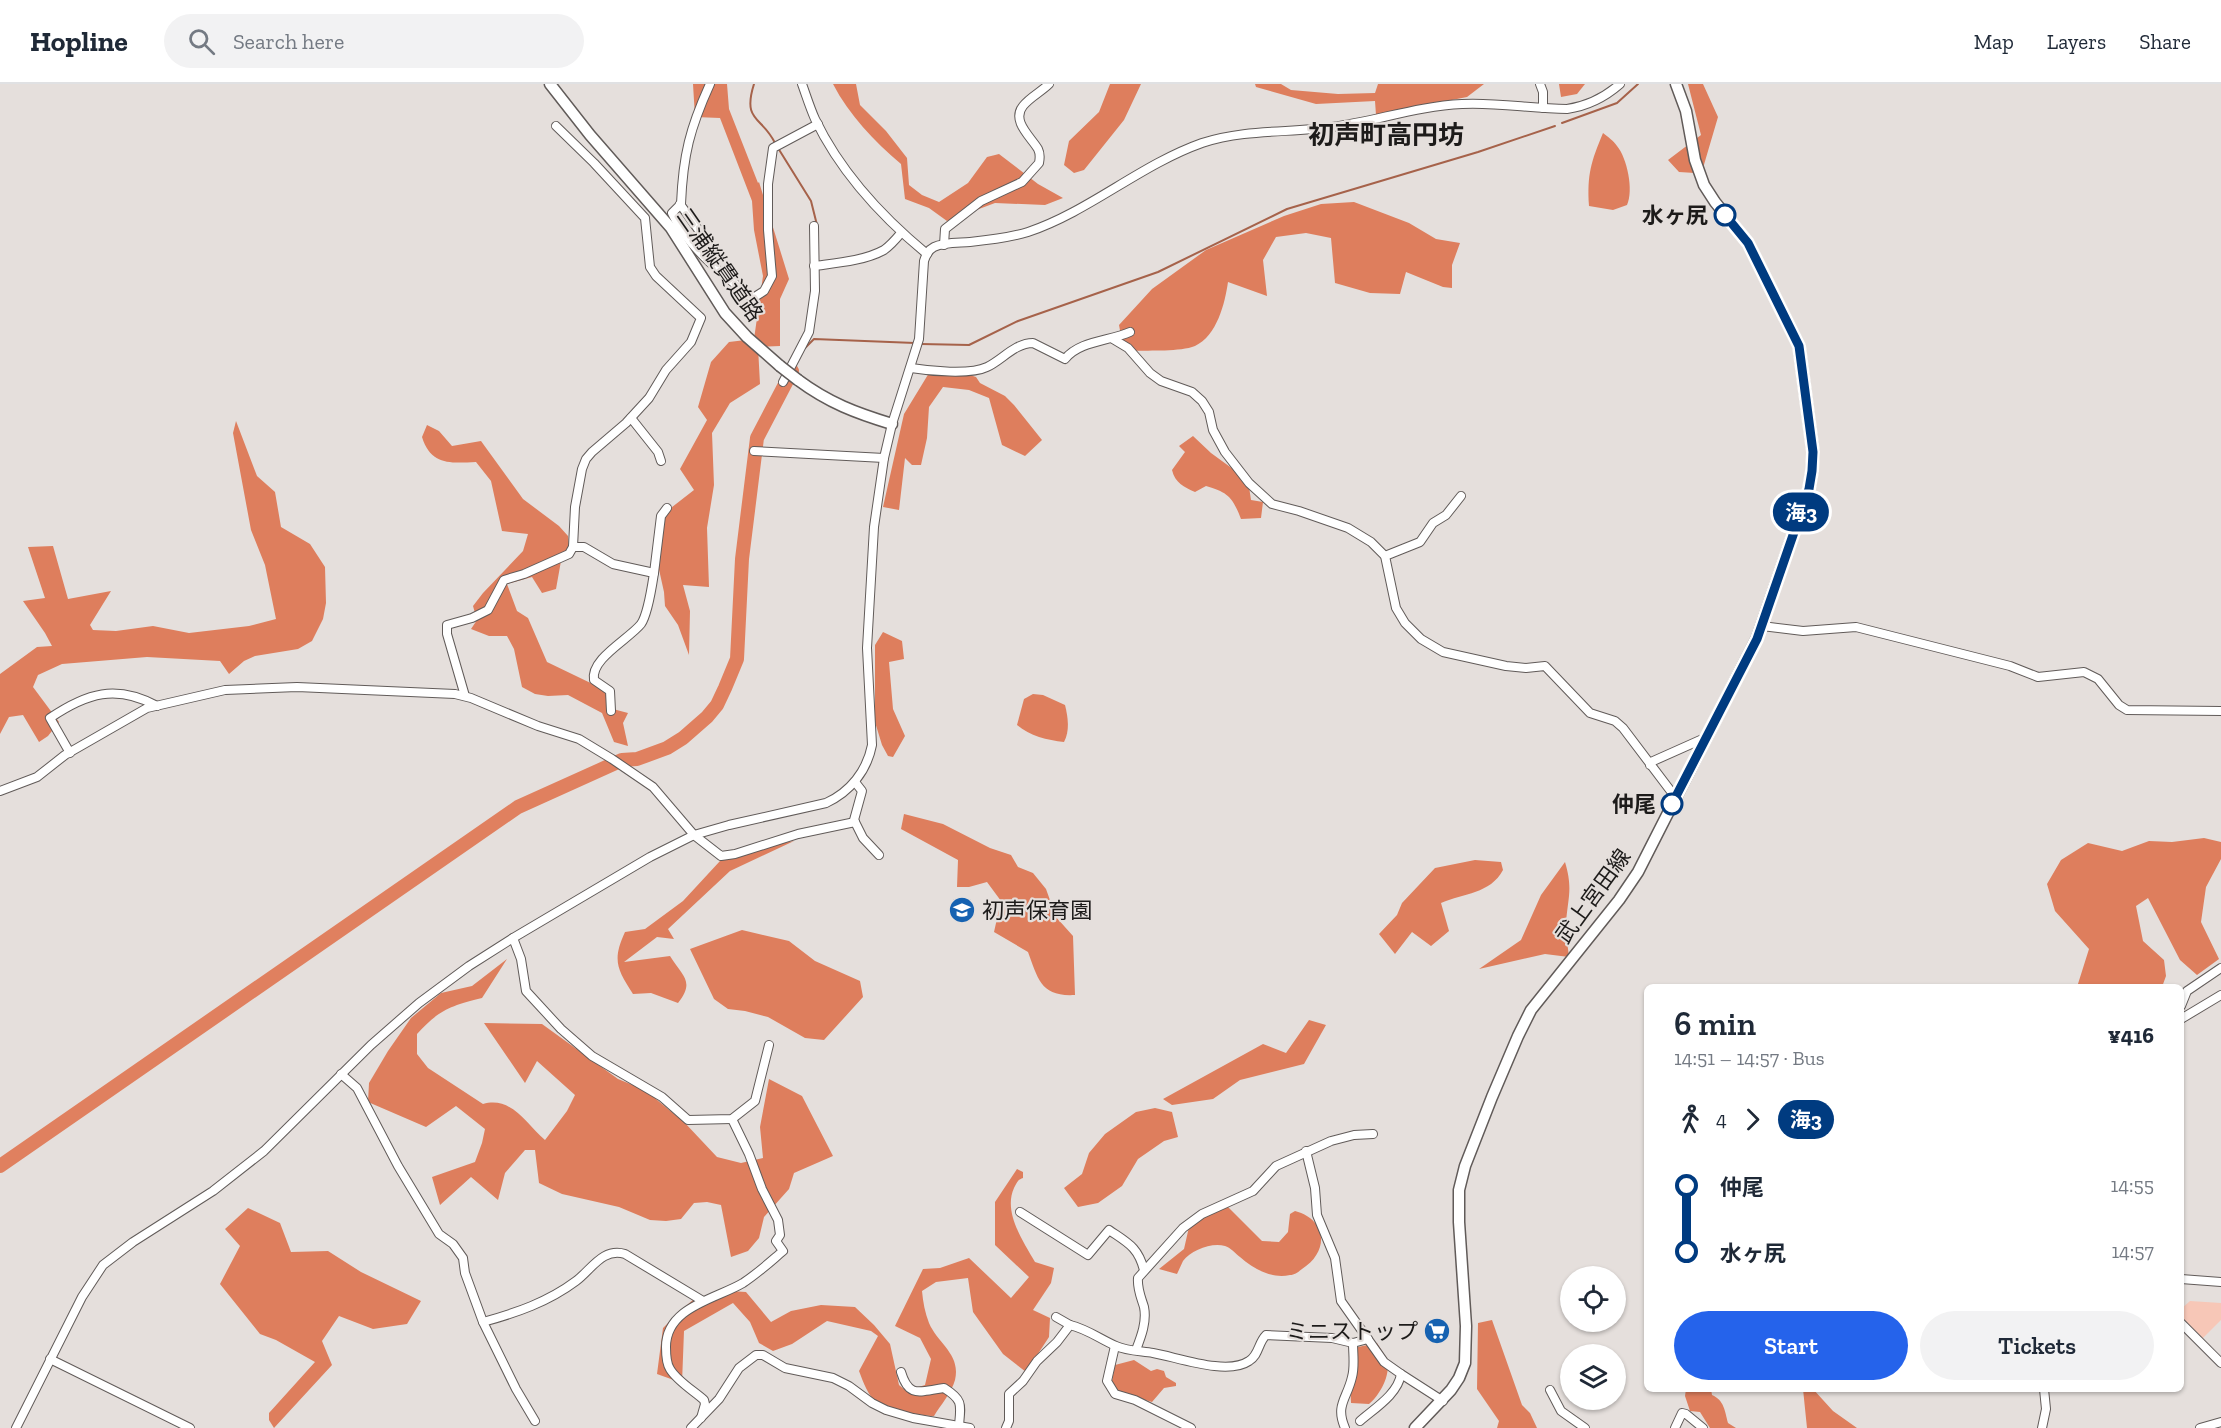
<!DOCTYPE html>
<html lang="en">
<head>
<meta charset="utf-8">
<style>
	:root { --surface:#fff; --page:#f2f2f3; --text:#1f2937; --muted:#747a83; --line:#e0e1e3; --accent:#2563eb }
	body { margin:0; font-family:"Zilla Slab","Noto Sans JP",serif; background:var(--page); color:var(--text); height:100vh; display:flex; flex-direction:column; font-size:22px; white-space:nowrap }
	* { box-sizing:border-box; margin:0 }
	p { font-size:20px; color:var(--muted) }
	.icon { flex:none; width:33px; height:33px; fill:none; stroke:currentColor; stroke-width:2; stroke-linecap:round; stroke-linejoin:round }
	.map { position:relative; flex:1; overflow:hidden }
	.side { position:absolute; left:1644px; top:900px; width:540px; height:408px; display:flex; flex-direction:column; background:var(--surface); border-radius:9px; box-shadow:0 2px 4px #0004 }
	.side>* { flex:none }
	.badge { padding:0 12px; border-radius:20px; font-size:21px; line-height:39px }
	.controls { position:absolute; left:1560px; top:1182px; display:grid; gap:12px }
	.controls a { display:grid; place-items:center; width:66px; height:66px; border-radius:50%; background:var(--surface); box-shadow:0 2px 4px #0004; font-size:30px }
	.map>.badge { position:absolute; translate:-50% -50%; box-shadow:0 0 0 3px #fff }
	.legs { display:flex; align-items:center; gap:9px; height:66px; padding:0 30px; font-size:20px }
	.legs p { margin-inline-start:auto }
	.headline { display:flex; align-items:center; justify-content:space-between; height:102px; padding:0 30px }
	h1 { font-size:33px; font-weight:600; line-height:45px }
	.action { display:flex; gap:12px; margin-top:auto; padding:12px 30px }
	.action a { flex:1; height:69px; border-radius:36px; background:var(--accent); color:#fff; font-size:24px; font-weight:600; line-height:69px; text-align:center }
	.action a+a { background:var(--page); color:var(--text) }
	ul { padding:0 30px; list-style:none }
	li { display:flex; align-items:center; gap:21px; height:66px; font-size:22px }
	li i { display:grid; place-items:center; width:9px; height:100%; margin:0 8px; background:currentColor }
	li i::after { content:''; width:15px; height:15px; margin:-8px; border:4px solid; border-radius:50%; background:var(--surface) }
	li p { margin-inline-start:auto }
	li:first-child i { background:linear-gradient(#0000 50%,currentColor 0) }
	li:last-child i { background:linear-gradient(currentColor 50%,#0000 0) }
	header { display:flex; align-items:center; gap:36px; box-sizing:border-box; height:84px; padding:0 30px; background:var(--surface); border-bottom:2px solid var(--line) }
	header strong { font-size:28px }
	nav { display:flex; gap:33px; margin-inline-start:auto; font-size:21px }
	.search { width:420px; height:54px; background:var(--page); display:flex; align-items:center; gap:15px; box-sizing:border-box; padding:0 21px; border-radius:33px; color:var(--muted); font-size:22px }
	.map>svg:first-child { display:block }
	.green { fill:#f7c7b7 }
	.forest { fill:#de7e5d }
	.lines { fill:none; stroke-linecap:round; stroke-linejoin:round }
	.stream { stroke:#a6624a; stroke-width:2 }
	.river { stroke:#e0805f; stroke-width:14 }
	.minor-casing { stroke:#615b59; stroke-width:10 }
	.major-casing { stroke:#615b59; stroke-width:13 }
	.minor { stroke:#fff; stroke-width:8 }
	.major { stroke:#fff; stroke-width:10 }
	.major-bridge-casing { stroke:#615b59; stroke-width:13; stroke-linecap:butt }
	.major-bridge { stroke:#fff; stroke-width:10 }
	.line-1-casing { stroke:#fff; stroke-width:14 }
	.line-1 { stroke:#003b80; stroke-width:9 }
	.stop-1-dot { fill:#fff; stroke:#003b80; stroke-width:3 }
	.labels { text-anchor:middle; dominant-baseline:central; stroke-width:4.5; stroke-linejoin:round; paint-order:stroke }
	.stop-label { font-size:22px; font-weight:bold; fill:#1d1b1a; stroke:#e5dfdc; text-anchor:end }
	.street-label { font-size:22px; fill:#1d1b1a; stroke:#e5dfdc }
	.poi-label { font-size:22px; fill:#1d1b1a; stroke:#e5dfdc; text-anchor:start }
	.quarter-label { font-size:26px; font-weight:bold; fill:#1d1b1a; stroke:#e5dfdc }
</style>
</head>
<body>
<header>
<strong>Hopline</strong>
<div class="search"><svg class="icon" aria-label="search" viewBox="0 0 24 24"><circle cx="10" cy="10" r="6"/><path d="M15 15l6 6"/></svg>Search here</div>
<nav><a>Map</a><a>Layers</a><a>Share</a></nav>
</header>
<div class="map">
<svg width="2221" height="1344" viewBox="0 0 2221 1344">
	<rect width="100%" height="100%" fill="#e5dfdc"/>
	<!-- green -->
	<path class="green" d="M2190,1217L2221,1219V1236L2202,1255L2181,1233V1225Z"/>
	<!-- forest -->
	<g class="forest">
		<path d="M693,0H727L729,25L758,99L759,98L789,195L780,215V262L758,263L760,300L730,319L712,349L714,401L707,444L709,503L683,501L690,527L689,571L678,541L665,522L664,508L658,481V434L694,406L680,385L707,336L698,323L711,278L729,258L754,255L763,192L754,146L752,117L720,34L695,33Z"/>
		<path d="M833,0H856L860,21L886,47L907,74L909,101L922,111L939,118L968,99L987,73L999,70L1038,100L1063,114L1045,121L995,119L947,137L929,124L905,115L901,80C874,57 849,31 833,0Z"/>
		<path d="M1110,0H1141L1124,36L1084,86L1074,89L1064,81L1069,57L1099,28Z"/>
		<path d="M1255,0H1281L1291,6L1338,10L1375,9L1378,0H1484L1467,13L1376,31L1375,17L1316,20L1256,3Z"/>
		<path d="M1559,0H1585L1577,10L1561,13Z"/>
		<path d="M1688,0H1703L1718,33L1703,84L1695,89L1679,88L1668,76L1701,51Z"/>
		<path d="M1603,49C1608,53 1614,57 1617,62C1627,74 1634,106 1627,121L1613,126L1589,122C1587,90 1591,78 1603,49Z"/>
		<path d="M1354,118L1409,139L1436,155L1460,159L1452,181V204L1443,203L1406,188L1400,210L1370,209L1335,199L1331,154L1306,149L1276,153L1263,176L1267,212L1228,198C1225,219 1217,252 1195,262C1180,268 1150,266 1134,267L1122,257L1119,241L1152,205L1206,166L1284,132L1321,120Z"/>
		<path d="M961,288L976,293L980,299L1005,312L1014,321L1042,356L1025,372L1002,361L989,314L969,306L943,303L929,323L927,354L921,381H912L905,374L899,426L883,423L904,330L929,289Z"/>
		<path d="M236,337L257,392L275,408L281,443L310,460L325,483L326,519L323,535L312,557L298,565L255,572L244,577L229,590L220,577L147,573L62,580L38,591L33,603L59,638L48,652L39,658L23,631L9,633L0,650V590L37,563L52,562L45,549L23,517L45,514L28,463L53,462L68,515L111,507L90,541L93,546L116,547L153,542L189,549L249,542L276,535L265,481L251,446L233,349Z"/>
		<path d="M427,341L439,347L452,362L481,357L523,415L559,442L568,452L569,462L561,477L556,505L542,509L532,493L507,500L517,527L528,534L547,578L603,605L613,625L628,629L623,639L628,662L614,658L602,629L568,611L548,612L535,610L522,603L514,565L507,552H489L471,545L477,536L473,522L483,509L523,467L528,450L502,447L491,397L476,378C451,379 431,382 422,353Z"/>
		<path d="M1193,352L1211,369L1248,396L1251,416L1263,418L1261,434L1241,435C1233,414 1228,408 1206,402L1195,408C1184,403 1175,399 1172,386L1185,368L1179,362Z"/>
		<path d="M883,548L902,557L904,575L889,578L893,625L905,652L893,673L888,672L882,661L875,638V561Z"/>
		<path d="M1033,610L1043,611L1065,621C1068,633 1070,647 1064,658C1047,656 1030,652 1017,641L1024,615Z"/>
		<path d="M904,730L943,740L990,764L1011,771L1018,783L1033,789L1046,805L1056,833L1073,852L1075,911C1041,913 1038,895 1028,868L994,848L1001,817L987,798L969,803H957L958,776L901,745Z"/>
		<path d="M2204,754L2221,758V775L2206,803L2201,838L2219,875L2197,891L2180,876L2148,814L2136,822L2143,857L2164,876L2166,892L2162,903H2077L2089,865L2055,827L2047,800L2061,776L2088,759L2122,767L2149,757L2172,758Z"/>
		<path d="M794,757L730,787L668,845L674,855L657,853L624,878L670,872C683,893 695,897 678,919L651,909L633,910C617,885 612,876 625,848L645,845L683,817L720,777L761,763Z"/>
		<path d="M1475,776L1501,778L1503,786C1490,810 1464,809 1441,819L1449,847L1431,862L1412,848L1395,870L1379,850L1397,831L1402,819L1435,784Z"/>
		<path d="M1565,778C1573,805 1568,813 1566,839C1565,850 1568,862 1569,873L1545,870L1479,885L1521,856L1541,811Z"/>
		<path d="M742,846L789,857L815,877L860,897L863,913L824,956L805,954L768,933L745,927L728,925L714,915L690,865Z"/>
		<path d="M507,875L482,914C450,922 439,926 417,950V970L428,984L483,1020C512,1012 526,1040 545,1056L567,1027L575,1011L537,977L525,999L484,939L542,940L618,995L645,1006L685,1039L717,1073L741,1079L763,1074L760,1043L769,995L802,1012L833,1072L794,1089L789,1105L764,1133L759,1154L748,1167L731,1173L721,1121L707,1118L694,1119L681,1135L666,1137L650,1136L619,1123L562,1110L539,1099L535,1066H525L505,1089L498,1116L471,1093L440,1121L432,1093L475,1078L482,1059L485,1045L456,1022L426,1043L368,1018L369,999L388,967L411,934L441,909L472,902Z"/>
		<path d="M1309,936L1326,941L1304,980L1240,996L1213,1015L1172,1021L1163,1015L1263,960L1286,969Z"/>
		<path d="M1155,1024L1172,1028L1178,1053L1164,1057L1138,1075L1122,1102L1098,1119L1078,1123L1064,1104L1082,1090L1089,1069L1105,1050L1136,1028Z"/>
		<path d="M1017,1085L1023,1088V1094C1017,1096 1017,1099 1014,1104C1003,1128 1023,1157 1035,1178L1054,1184L1051,1199L1033,1226L1050,1234L1049,1253L1026,1288L1003,1270L973,1228L968,1194L936,1198L922,1207C923,1218 925,1229 929,1239C938,1260 961,1270 955,1296C952,1308 940,1322 934,1332C923,1332 887,1325 878,1319C868,1313 863,1297 859,1287L878,1252L871,1247L827,1237L792,1260L773,1267L759,1259L750,1238L733,1219L684,1247L682,1299L657,1290L663,1244L677,1230L695,1214L730,1207L746,1208L771,1238L791,1227L821,1221L855,1223L874,1241L890,1260L899,1301L906,1307L925,1301L931,1275L920,1254L895,1242L923,1185L940,1184L969,1174L1011,1214L1029,1193L995,1161V1118Z"/>
		<path d="M1225,1120L1262,1157L1279,1158L1288,1148L1290,1130L1295,1127C1328,1136 1329,1168 1302,1185C1298,1188 1295,1191 1290,1191C1271,1195 1254,1185 1240,1173C1236,1170 1230,1163 1225,1162C1212,1158 1191,1166 1183,1177C1181,1181 1179,1186 1177,1190L1159,1185L1184,1165L1189,1143L1208,1124Z"/>
		<path d="M248,1124L280,1139L291,1168L328,1167L361,1188L421,1217L407,1240L373,1245L339,1232L322,1257L332,1281L274,1344L269,1336V1329L315,1278L276,1256L260,1250L220,1200L240,1162L225,1145Z"/>
		<path d="M1492,1236L1522,1321L1530,1329L1537,1344H1497L1499,1337L1477,1305L1478,1239Z"/>
		<path d="M1377,1259C1380,1264 1385,1271 1387,1276C1391,1291 1380,1311 1369,1320L1351,1319L1349,1272L1358,1263Z"/>
		<path d="M1134,1276L1151,1287L1157,1285L1164,1287L1166,1293L1176,1299V1302L1164,1304L1152,1318L1112,1306V1297L1115,1281Z"/>
		<path d="M1686,1305H1711L1712,1311C1724,1316 1725,1327 1728,1339L1736,1344H1710L1700,1328L1690,1327L1685,1312Z"/>
		<path d="M1803,1305H1813L1833,1327L1857,1344H1807Z"/>
	</g>
	<g class="lines">
		<!-- stream -->
		<g class="stream">
			<path d="M754,0C742,38 762,32 775,59"/>
			<path d="M1562,39L1617,19L1638,0"/>
			<path d="M778,64L811,117L817,141"/>
			<path d="M921,260L969,261L1018,237L1158,188L1287,125L1478,68L1555,42"/>
			<path d="M805,264L814,255L915,259"/>
		</g>
		<!-- river -->
		<path class="river" d="M0,1082L518,723L622,676L637,675L667,664L683,654L707,633L717,621L725,604L737,575L742,475L757,354L792,287"/>
		<!-- minor casing -->
		<g class="minor-casing">
			<g id="minor">
				<path d="M710,0C690,44 683,71 681,120L672,129C688,164 723,191 753,214L764,207L772,192L768,146V100L773,64L818,40"/>
				<path d="M802,0C806,11 810,24 815,35C840,87 882,133 927,170"/>
				<path d="M1540,0L1543,8V24"/>
				<path d="M680,120L715,169"/>
				<path d="M944,161L945,145L981,117L1022,98L1039,79C1040,74 1040,69 1038,65C1031,53 1011,37 1023,22C1030,13 1041,8 1049,0"/>
				<path d="M814,182C836,179 864,177 884,166C891,161 896,155 901,149"/>
				<path d="M1113,255L1128,264L1150,289L1161,297L1192,308L1202,317L1209,328L1213,346L1225,368L1249,399L1272,420L1299,427L1348,444L1371,458L1385,472L1396,524L1405,539L1421,555L1443,568L1506,582L1526,584L1545,582L1590,629L1615,637L1623,644L1676,714"/>
				<path d="M911,284C929,287 971,291 987,283C1002,276 1015,259 1033,259L1065,275C1079,257 1109,257 1130,248"/>
				<path d="M783,298L809,248L815,207L814,142"/>
				<path d="M631,334L658,368L661,377"/>
				<path d="M754,367L884,374"/>
				<path d="M573,463H584L613,480L654,489C652,502 648,530 641,540C629,555 590,575 594,596L610,607L611,627"/>
				<path d="M1385,472L1420,458L1433,439L1446,431L1461,412"/>
				<path d="M654,489L661,432L667,424"/>
				<path d="M1762,542L1803,547L1856,543L2010,582L2038,593L2084,588L2098,595L2119,621L2127,626L2221,627"/>
				<path d="M465,612L447,550V541L472,534L488,526L504,496L524,490L569,470L573,463L575,423L582,385L586,375L592,368L626,339L649,314L666,286L691,258L701,234L656,192L650,183L645,134L594,79L556,42"/>
				<path d="M70,669L50,634C87,609 116,600 157,622"/>
				<path d="M1650,681L1651,678L1707,653"/>
				<path d="M855,698L862,707L854,736L863,754L879,771"/>
				<path d="M0,707L37,693L65,671L147,624L225,606L297,603L455,610L471,614L538,642L579,655L612,675L653,703L694,751L721,772L735,770L798,750L855,738"/>
				<path d="M513,854L521,875L526,907L561,945L592,972L662,1013L688,1036L732,1035L755,1017L769,961"/>
				<path d="M2181,922L2187,907L2221,884"/>
				<path d="M2181,935L2221,911"/>
				<path d="M341,990L357,1004L398,1082L439,1150L453,1160L463,1174L465,1189L483,1238L516,1305L535,1337"/>
				<path d="M1306,1067L1315,1104L1317,1131L1335,1174L1341,1217L1384,1278L1401,1290C1398,1310 1375,1324 1360,1337"/>
				<path d="M1020,1128L1088,1171L1109,1146C1128,1159 1138,1163 1144,1186"/>
				<path d="M2181,1195L2221,1198"/>
				<path d="M1056,1233L1070,1241"/>
				<path d="M483,1238C516,1229 548,1218 576,1197C591,1186 603,1163 625,1170L703,1217"/>
				<path d="M2181,1239L2221,1279"/>
				<path d="M1115,1262L1107,1297L1115,1310L1135,1316L1191,1344"/>
				<path d="M1136,1266C1141,1253 1147,1238 1144,1223C1141,1213 1137,1205 1138,1194L1183,1144L1202,1130L1253,1107L1276,1082L1331,1057L1354,1051L1373,1050"/>
				<path d="M50,1275L190,1344"/>
				<path d="M901,1288C909,1315 920,1307 944,1304C963,1316 961,1320 959,1341"/>
				<path d="M1401,1290L1443,1317"/>
				<path d="M1550,1306L1561,1327L1585,1344"/>
				<path d="M701,1334L705,1320L704,1316C694,1307 677,1297 670,1285C666,1279 666,1270 666,1263C666,1223 716,1215 743,1199C757,1190 770,1178 783,1167L776,1157L780,1151L778,1136L762,1105L749,1070L732,1035"/>
				<path d="M16,1344L82,1213L103,1181L133,1158L213,1107L264,1067L371,961L419,919L469,882L513,854L650,773L694,751L729,741L826,719C850,708 867,687 872,661L867,564L874,443L884,374L892,340L919,255L924,177C926,171 928,166 934,163C944,158 959,159 970,158C990,156 1009,154 1028,148C1090,127 1140,81 1202,59C1245,45 1289,49 1332,43C1376,37 1418,22 1462,20C1497,18 1532,25 1567,25C1588,22 1604,14 1620,0"/>
				<path d="M691,1344L719,1315L739,1284L756,1271H763L785,1284L833,1294L849,1302L872,1319L886,1326L913,1334L970,1344"/>
				<path d="M1006,1344L1009,1337V1310L1023,1297L1037,1277L1057,1258L1070,1241C1087,1245 1100,1255 1116,1262C1127,1267 1141,1267 1153,1269C1177,1273 1227,1292 1249,1277C1259,1271 1258,1259 1266,1251L1332,1254L1353,1259L1368,1255"/>
				<path d="M1345,1344C1335,1321 1347,1315 1352,1293C1355,1283 1353,1270 1353,1259"/>
				<path d="M1675,1344L1682,1329L1686,1330L1703,1344"/>
				<path d="M2042,1344L2046,1325L2044,1305"/>
				<path d="M2200,1344L2221,1338"/>
			</g>
		</g>
		<!-- major casing -->
		<g class="major-casing">
			<g id="major">
				<path d="M550,0L590,51L671,144L725,229L747,253L780,282"/>
				<path d="M798,296C829,319 856,329 892,340"/>
				<path d="M1415,1344L1451,1306L1459,1294L1465,1279L1466,1242L1459,1138V1106L1465,1082L1492,1013L1518,952L1531,926L1619,816L1638,788L1757,554L1809,405L1812,387L1813,368L1799,262L1748,159L1715,118L1704,101L1695,76L1686,27L1676,0"/>
			</g>
		</g>
		<!-- minor -->
		<use href="#minor" class="minor"/>
		<!-- major -->
		<use href="#major" class="major"/>
		<!-- major-bridge casing -->
		<g class="major-bridge-casing">
			<path id="major-bridge" d="M780,282L798,296"/>
		</g>
		<!-- major-bridge -->
		<use href="#major-bridge" class="major-bridge"/>
	</g>
	<g class="lines">
		<!-- line-1 casing -->
		<g class="line-1-casing">
			<path id="line-1" d="M1672,720L1757,555L1809,405L1812,387L1813,368L1799,262L1748,159L1725,131"/>
		</g>
		<!-- line-1 -->
		<use href="#line-1" class="line-1"/>
	</g>
	<!-- icons -->
	<defs>
		<g id="school-disc" transform="scale(1.35)"><circle r="9.5" fill="#1662b1" stroke="#e5dfdc"/><path d="M0-5L7-2L0 1L-7-2ZM-4 1L0 2.5L4 1V4Q0 6-4 4Z" fill="#fff"/></g>
		<g id="supermarket-disc" transform="scale(1.35)"><circle r="9.5" fill="#1662b1" stroke="#e5dfdc"/><path d="M-6-5.5h2.5l.6 2H6L4.5 2H-2.5L-4.4-4H-6ZM-1.5 3.2a1.3 1.3 0 1 0 .1 0ZM3 3.2a1.3 1.3 0 1 0 .1 0Z" fill="#fff"/></g>
	</defs>
	<g fill-rule="evenodd">
		<use href="#school-disc" x="962" y="826"/>
		<use href="#supermarket-disc" x="1437" y="1247"/>
	</g>
	<!-- markers -->
	<g class="stop-1-dot">
		<circle cx="1725" cy="131" r="10"/>
		<circle cx="1672" cy="720" r="10"/>
	</g>
	<g class="labels">
		<!-- stop labels -->
		<g class="stop-label">
			<text x="1708" y="131">水ヶ尻</text>
			<text x="1656" y="720">仲尾</text>
		</g>
		<!-- street labels -->
		<g class="street-label">
			<text transform="translate(720 181) rotate(55)">三浦縦貫道路</text>
			<text transform="translate(1593 812) rotate(-54)">武上宮田線</text>
		</g>
		<!-- poi labels -->
		<g class="poi-label">
			<text x="982" y="826">初声保育園</text>
			<text x="1418" y="1247" text-anchor="end">ミニストップ</text>
		</g>
		<!-- quarter labels -->
		<g class="quarter-label">
			<text x="1386" y="51">初声町高円坊</text>
		</g>
	</g>
</svg>
<div class="controls">
<a><svg class="icon" aria-label="locate" viewBox="0 0 24 24"><circle cx="12" cy="12" r="6"/><path d="M12 2v4M12 18v4M2 12h4M18 12h4"/></svg></a>
<a><svg class="icon" aria-label="layers" viewBox="0 0 24 24"><path d="M12 4l9 5-9 5-9-5zM3 14l9 5 9-5"/></svg></a>
</div>
<b class="badge" style="left:1801px;top:428px;background:#003b80;color:#fff">海3</b>
<section class="side">
<div class="headline"><div><h1>6 min</h1><p>14:51 – 14:57 · Bus</p></div><b>¥416</b></div>
<div class="legs"><svg class="icon" aria-label="walk" viewBox="0 0 24 24"><circle cx="13" cy="4" r="2"/><path d="M13 8l-2 6 4 7M11 14l-3 7M7 12l3-4h3l4 4"/></svg>4<svg class="icon" aria-label="forward" viewBox="0 0 24 24"><path d="M9 5l7 7-7 7"/></svg><b class="badge" style="background:#003b80;color:#fff">海3</b></div>
<ul>
<li><i style="color:#003b80"></i><b>仲尾</b><p>14:55</p></li>
<li><i style="color:#003b80"></i><b>水ヶ尻</b><p>14:57</p></li>
</ul>
<div class="action"><a>Start</a><a>Tickets</a></div>
</section>
</div>
</body>
</html>
